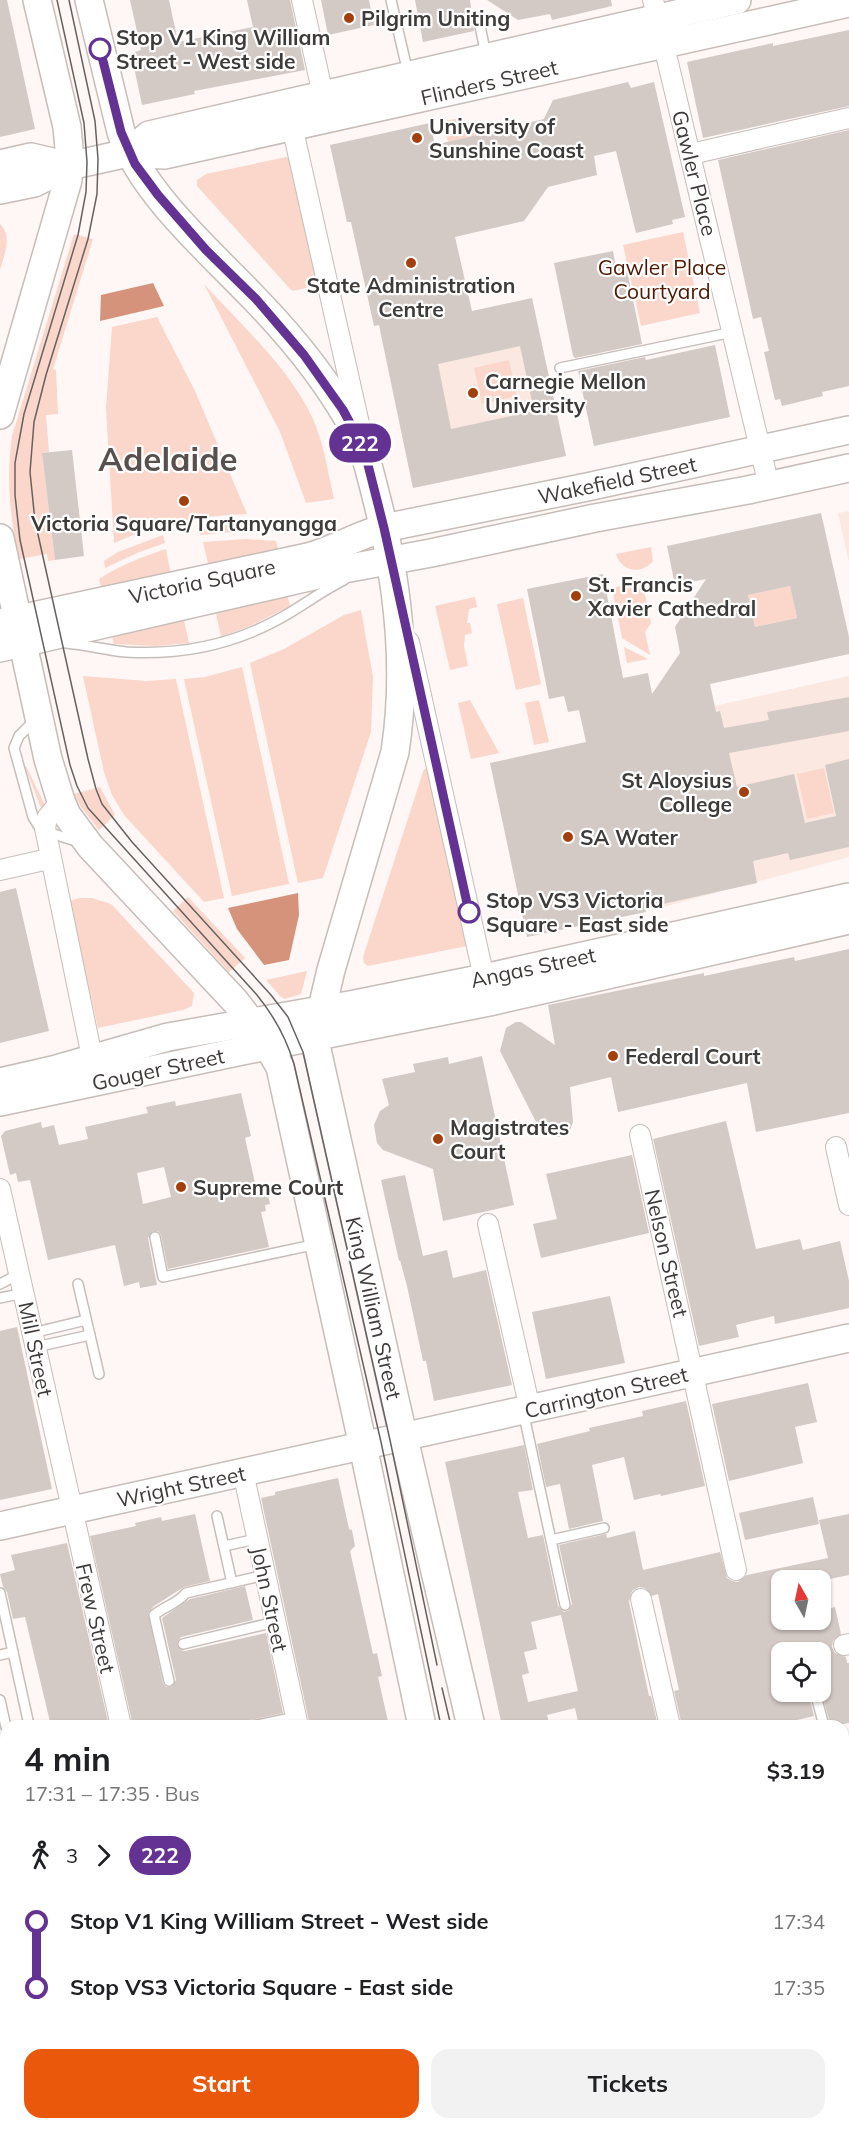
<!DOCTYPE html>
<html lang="en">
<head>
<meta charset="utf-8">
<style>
	:root { --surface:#fff; --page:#f2f2f2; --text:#202124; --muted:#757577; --accent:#ea580c }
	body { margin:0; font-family:Mulish,sans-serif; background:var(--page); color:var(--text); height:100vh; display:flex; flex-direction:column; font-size:22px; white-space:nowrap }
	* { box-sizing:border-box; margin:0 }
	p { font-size:20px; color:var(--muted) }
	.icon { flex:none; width:33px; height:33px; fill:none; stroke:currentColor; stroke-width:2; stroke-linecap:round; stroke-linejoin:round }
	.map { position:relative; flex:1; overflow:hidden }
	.drawer { position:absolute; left:0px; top:1720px; width:849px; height:410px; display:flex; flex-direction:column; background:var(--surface); border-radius:18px 18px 0 0; box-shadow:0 2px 4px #0004 }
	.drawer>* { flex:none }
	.badge { padding:0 12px; border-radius:20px; font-size:21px; line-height:39px }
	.needle { width:39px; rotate:351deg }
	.controls { position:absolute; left:771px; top:1570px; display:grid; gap:12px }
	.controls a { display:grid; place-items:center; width:60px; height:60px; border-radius:12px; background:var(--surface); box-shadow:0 2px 4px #0004; font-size:30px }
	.map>.badge { position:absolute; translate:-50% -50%; box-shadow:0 0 0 3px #fff }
	.legs { display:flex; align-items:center; gap:9px; height:66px; padding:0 24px; font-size:20px }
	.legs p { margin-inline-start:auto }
	.overview { display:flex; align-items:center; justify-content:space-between; height:102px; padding:0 24px }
	h1 { font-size:33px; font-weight:700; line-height:45px }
	.primary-button { display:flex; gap:12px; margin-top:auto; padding:12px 24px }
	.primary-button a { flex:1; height:69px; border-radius:18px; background:var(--accent); color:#fff; font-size:24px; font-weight:700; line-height:69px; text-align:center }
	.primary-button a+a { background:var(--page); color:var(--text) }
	ul { padding:0 24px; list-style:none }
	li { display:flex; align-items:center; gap:21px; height:66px; font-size:22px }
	li i { display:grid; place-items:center; width:9px; height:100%; margin:0 8px; background:currentColor }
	li i::after { content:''; width:15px; height:15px; margin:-8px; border:4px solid; border-radius:50%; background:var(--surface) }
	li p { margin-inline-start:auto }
	li:first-child i { background:linear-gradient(#0000 50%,currentColor 0) }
	li:last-child i { background:linear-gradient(currentColor 50%,#0000 0) }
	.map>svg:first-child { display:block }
	.built { fill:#fbe8e1 }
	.green { fill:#fad7ca }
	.water { fill:#d4937a }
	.building { fill:#d3c9c5; fill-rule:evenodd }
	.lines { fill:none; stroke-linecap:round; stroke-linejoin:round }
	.lane-casing { stroke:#c7bdb9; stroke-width:12 }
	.street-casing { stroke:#c7bdb9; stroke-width:22 }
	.secondary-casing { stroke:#c7bdb9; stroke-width:30 }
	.lane { stroke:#fff; stroke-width:9 }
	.street { stroke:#fff; stroke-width:20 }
	.secondary { stroke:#fff; stroke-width:27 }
	.tram { stroke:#676261; stroke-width:1.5 }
	.line-1-casing { stroke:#fff; stroke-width:14 }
	.line-1 { stroke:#633293; stroke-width:9 }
	.poi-dot { fill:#a33f0d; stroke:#fff; stroke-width:2 }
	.stop-1-dot { fill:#fff; stroke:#633293; stroke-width:3 }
	.labels { text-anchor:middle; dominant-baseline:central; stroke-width:4.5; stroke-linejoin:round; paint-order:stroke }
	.poi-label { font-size:21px; font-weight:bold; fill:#3f3b3a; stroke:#fff; text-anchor:start }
	.stop-label { font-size:21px; font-weight:bold; fill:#3f3b3a; stroke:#fff; text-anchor:start }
	.street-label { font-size:21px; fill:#3f3b3a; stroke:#fff }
	.park-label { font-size:21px; fill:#511700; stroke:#fff }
	.town-label { font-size:33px; font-weight:bold; fill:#59504d; stroke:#fff }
</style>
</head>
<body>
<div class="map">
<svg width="849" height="2129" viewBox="0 0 849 2129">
	<rect width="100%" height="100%" fill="#fef7f5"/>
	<!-- built -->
	<g class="built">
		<path d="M532,299L566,456L413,488L380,331Z"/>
		<path d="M849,511V563L838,513Z"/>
		<path d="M849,676V857L663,907L625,726Z"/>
	</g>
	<!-- green -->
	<g class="green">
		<path d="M461,118L481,130L487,128L493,131L448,142L443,121Z"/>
		<path d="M291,156L320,285L292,291L197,186V180L206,174Z"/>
		<path d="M0,224C13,236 4,255 0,270Z"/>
		<path d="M683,232L700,313L641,326L623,245Z"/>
		<path d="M74,234L93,239L53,369L56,370L58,414L46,415L49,452L42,453L55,560L48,561L47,554L19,559C10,517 6,479 12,436Z"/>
		<path d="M204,284C242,326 289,367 313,419C324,444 328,472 334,499L306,503L280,432Z"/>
		<path d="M157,317L195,391L247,514C197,516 160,523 114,543L106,408L112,327Z"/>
		<path d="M509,360L517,396L482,404L474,368Z"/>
		<path d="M235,524L264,525V532H232L200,535L199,527Z"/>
		<path d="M163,535L165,543L137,553L105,568L104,561L118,552Z"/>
		<path d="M246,539L276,541L279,553L209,568L203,542Z"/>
		<path d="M651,547L653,561C642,575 621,572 616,554Z"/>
		<path d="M166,549L171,575L102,591L99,579C120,565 143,557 166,549Z"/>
		<path d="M642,581L651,623L645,632L650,655L622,638L612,588Z"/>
		<path d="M790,586L797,618L755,627L748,595Z"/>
		<path d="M287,594L290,606L252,625L221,637L215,609Z"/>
		<path d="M475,597L477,607L469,609L467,623H470L472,633L465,635L464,646L468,666L450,670L435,606Z"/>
		<path d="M523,598L541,684L516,690L497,604Z"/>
		<path d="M361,610L373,677L371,732L323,878L298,883L250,663L284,649L344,615Z"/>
		<path d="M183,616L189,643L156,646L114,644L111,632Z"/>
		<path d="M624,647L648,659L627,663Z"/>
		<path d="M242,667L289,884L232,896L184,679L205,677Z"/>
		<path d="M83,676L146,681L176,679L224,898L204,902L124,815L112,795L104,772Z"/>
		<path d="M470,700L499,753L471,759L458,703Z"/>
		<path d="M539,700L549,742L534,745L525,703Z"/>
		<path d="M26,766L45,805L41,808L25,767Z"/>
		<path d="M429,768L467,946L368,966L364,963L363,957L424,769Z"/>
		<path d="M824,768L834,813L807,819L797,774Z"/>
		<path d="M100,787L115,815L99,830L81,807L74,794Z"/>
		<path d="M188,897L245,958L229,972L173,911Z"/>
		<path d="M80,898H92L111,904L194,993L192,1006L183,1010L98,1028L69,901Z"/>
		<path d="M307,971L301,994L285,999L281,997L266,980Z"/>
	</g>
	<!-- water -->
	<g class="water">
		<path d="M153,283L164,306L100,321L101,295Z"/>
		<path d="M298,893L299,915L289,960L264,965L237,929L228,908Z"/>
	</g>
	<!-- building -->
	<g class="building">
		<path d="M0,0H7L35,129L0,137Z"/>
		<path d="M130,0H169L178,42L253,27L247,0H290L305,70L194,91L195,94L142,105L131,53L141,50Z"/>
		<path d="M321,0H369L374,25L328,35Z"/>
		<path d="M415,0H470L474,31L423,42Z"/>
		<path d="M487,0H611L612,6L552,20L550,14L518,20Z"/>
		<path d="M849,30V106L703,138L687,62L773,43V46Z"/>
		<path d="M628,82L631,88L654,82L685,217L672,220L673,224L636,233L616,151L594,156L597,175L548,187L524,221L455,237L472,311L532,298L566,456L413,488L379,325L374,326L351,222H347L330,145L430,123L435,145L544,119L553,100ZM520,346L534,411L451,429L438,364Z"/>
		<path d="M849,130V386L822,392L823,396L782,406L780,399L775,400L764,352L769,351L761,317L753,319L718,160Z"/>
		<path d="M613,251L616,267L626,265L642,344L575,358L573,356L554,263Z"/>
		<path d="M715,345L730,417L594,446L578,371L645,357L646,360Z"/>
		<path d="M72,450L84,556L55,560L42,453Z"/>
		<path d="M821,513L849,637V654L710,684L716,712L720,711L724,728L769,720L767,712L849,697V731L729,753L737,787L794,774L805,823L836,816L825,765L849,759V847L790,860L788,853L753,861L757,883L645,908L646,912L527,937L490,763L586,742L579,710L568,712L564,696L549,699L527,589L603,574L623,678L648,673L652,694L680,653L675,627L706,579L675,585L667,546ZM790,586L797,618L755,627L748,595Z"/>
		<path d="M16,888L49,1031L0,1043V892Z"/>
		<path d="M849,949V1113L756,1132L747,1083L618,1112L611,1077L570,1087L573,1122L569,1133L559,1137L546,1133L538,1126L500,1051L506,1028L516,1022H521L555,1045L548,1005L704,973V976L794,957L795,961Z"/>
		<path d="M482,1056L514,1205L443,1221L433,1169L383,1150L377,1143L374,1125L380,1111L389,1105L382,1079L415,1072L413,1064L448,1057L449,1064Z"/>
		<path d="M241,1093L251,1136L245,1138L255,1183L259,1182L260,1187L266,1186L270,1204L265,1205L266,1211L261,1212L269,1247L168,1269L161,1235L158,1231H153L148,1238L157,1285L140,1288L139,1282L124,1286L115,1245L48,1260L30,1180L18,1182L16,1173L10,1175L1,1136L5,1131L41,1122L42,1128L54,1125L59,1145L88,1139L85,1127L148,1113L146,1107L175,1101L176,1106ZM164,1167L171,1197L143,1204L137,1173Z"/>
		<path d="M726,1121L756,1249L800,1239L803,1250L840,1241L849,1281V1308L775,1324L774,1316L736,1325L739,1337L699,1346L653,1139Z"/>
		<path d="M632,1155L649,1233L541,1258L533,1224L557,1219L546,1174Z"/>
		<path d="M405,1175L423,1256L447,1250L453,1278L486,1270L512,1385L434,1401L426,1361H423L407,1286L400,1260L399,1261L381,1180Z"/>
		<path d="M610,1296L625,1363L546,1379L532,1312Z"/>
		<path d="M17,1327L52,1489L0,1500V1331Z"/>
		<path d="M808,1383L817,1422L795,1427L803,1463L729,1481L712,1404Z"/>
		<path d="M686,1401L705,1486L661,1496L660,1494L634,1500L624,1457L592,1465L603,1521L569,1529L560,1484L546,1487L537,1444L590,1431L589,1428L643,1416L642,1411Z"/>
		<path d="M524,1445L533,1490L518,1492L528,1538L543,1535L558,1606L564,1612L569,1610L572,1604L559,1545L606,1534L607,1538L635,1531L643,1570L720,1552L727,1578L732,1581L738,1582L747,1575L828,1558L819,1520L849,1514V1575L820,1581H782V1620H820V1611L835,1607L841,1634L833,1641L832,1647L835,1653L846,1657L847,1663H849V1723L831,1726L820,1688V1653H782V1692H808L814,1716L784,1723L785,1726H682L674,1691L679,1690L658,1594L652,1596L645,1588L639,1587L632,1591L629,1602L649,1696H651L658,1726H579L575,1708L547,1715L550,1726H502L445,1462ZM561,1615L578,1691L528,1702L522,1675L529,1673L524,1652L537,1649L531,1622Z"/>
		<path d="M338,1478L349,1529L352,1530L355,1546L350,1551L373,1654L377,1653L382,1676L378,1677L389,1726H310L261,1498L275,1495V1492Z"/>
		<path d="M813,1497L819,1524L745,1540L739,1513Z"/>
		<path d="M195,1514L210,1581L184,1587L154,1606L148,1613L163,1683L166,1687H171L176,1680L162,1618L190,1599L245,1586L253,1620L181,1637L177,1642V1646L181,1650L185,1651L266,1633L283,1713L250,1720L245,1726H133L90,1536L136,1526L135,1523L161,1517L162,1521Z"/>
		<path d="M67,1543L109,1726H51L25,1617L13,1619L7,1592L3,1587L0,1574L15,1570L11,1555Z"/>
	</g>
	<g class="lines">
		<!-- lane casing -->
		<g class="lane-casing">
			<g id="lane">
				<path d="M391,0L408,73"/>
				<path d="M480,26L486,55"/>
				<path d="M560,368L733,332"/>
				<path d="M66,643C86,645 106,650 126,652C178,655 231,645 277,620C300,608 321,591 344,580"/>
				<path d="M35,720L19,736L14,748L33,817L41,830L79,842"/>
				<path d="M155,1237L163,1277L317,1244"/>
				<path d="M0,1284L19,1274"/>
				<path d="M78,1284L99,1374"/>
				<path d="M0,1298L24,1293"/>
				<path d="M32,1333L86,1320"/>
				<path d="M36,1347L90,1335"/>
				<path d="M523,1411L565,1605"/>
				<path d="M217,1516L232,1583"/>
				<path d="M551,1540L604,1528"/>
				<path d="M224,1546L257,1539"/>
				<path d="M0,1593L29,1725"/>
				<path d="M183,1644L275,1622"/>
				<path d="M0,1655L13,1652"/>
				<path d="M169,1681L154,1615C165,1606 177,1604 186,1593L265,1575"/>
				<path d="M815,1692L824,1726"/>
				<path d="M0,1700L6,1727"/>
				<path d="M252,1726L296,1717"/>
				<path d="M0,2093L6,2092"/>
				<path d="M0,2101L6,2129"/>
				<path d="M287,2124L288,2129"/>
				<path d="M401,2124L402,2129"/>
				<path d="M366,2129L389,2124"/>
			</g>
		</g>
		<!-- street casing -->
		<g class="street-casing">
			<g id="street">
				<path d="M302,0L323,95"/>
				<path d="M653,0L769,486"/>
				<path d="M292,126L360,428"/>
				<path d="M691,154L849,118"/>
				<path d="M409,642L487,991"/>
				<path d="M61,801L47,818L45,828L92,1057"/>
				<path d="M0,870L44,860"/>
				<path d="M640,1135L736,1570"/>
				<path d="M836,1147L849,1205"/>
				<path d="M0,1189L121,1726"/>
				<path d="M488,1224L530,1409"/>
				<path d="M243,1472L298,1726"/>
				<path d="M641,1599L670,1726"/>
				<path d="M844,1645L849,1644"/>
				<path d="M843,2038L849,2066"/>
				<path d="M310,2124L311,2129"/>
				<path d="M674,2124L675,2129"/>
				<path d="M117,2129L119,2124"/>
			</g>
		</g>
		<!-- secondary casing -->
		<g class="secondary-casing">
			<g id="secondary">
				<path d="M89,0L121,132C142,193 209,251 253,297C293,338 331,385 357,435C367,455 371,478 377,500C398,582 408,667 395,752L331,970L318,1025L316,1045L396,1404L471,1726"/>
				<path d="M128,153L149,135L737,0"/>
				<path d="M0,164L31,157L69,166"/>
				<path d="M0,190L34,183L69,166L128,153L164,155L849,3"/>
				<path d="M0,415L68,180L69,148L67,127L37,0"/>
				<path d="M0,538L48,759L61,801L67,815L90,846L235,1001L264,1039L280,1067L363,1446L422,1726"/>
				<path d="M0,623L308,557C334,550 358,535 384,528L587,487L849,430"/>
				<path d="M0,648L344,569L431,553L595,518L748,490L849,468"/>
				<path d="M0,1082L53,1070L168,1037L355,1004L484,978L849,897"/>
				<path d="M0,1102L237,1052L489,1002L849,920"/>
				<path d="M0,1526L849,1338"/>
				<path d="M843,1755L849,1754"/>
				<path d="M843,1784L849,1783"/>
				<path d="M0,1958L6,1957"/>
				<path d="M511,2124L512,2129"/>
				<path d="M558,2124L559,2129"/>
			</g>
		</g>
		<!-- lane -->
		<use href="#lane" class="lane"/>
		<!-- street -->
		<use href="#street" class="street"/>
		<!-- secondary -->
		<use href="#secondary" class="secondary"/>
		<!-- tram -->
		<g class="tram">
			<path d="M57,0L84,123L87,162L86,192L78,235L24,414L15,463V495L20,540L70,765L77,786L88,808L257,995C274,1016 286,1037 294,1064L381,1442L441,1726"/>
			<path d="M69,0L95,121L98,159L97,194L88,239L46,375L34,422L30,472L35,521L88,759L96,789L102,804L132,842L271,995L288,1017L303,1052L390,1440L437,1665"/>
			<path d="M442,1688L451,1726"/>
			<path d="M531,2124L532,2129"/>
			<path d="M540,2124L541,2129"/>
		</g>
	</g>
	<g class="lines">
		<!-- line-1 casing -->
		<g class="line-1-casing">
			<path id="line-1" d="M100,49L121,132L135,164L158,195L206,250L256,299L304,355L343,410L357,436L366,457L384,528L469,912"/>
		</g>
		<!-- line-1 -->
		<use href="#line-1" class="line-1"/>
	</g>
	<!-- markers -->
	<g class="poi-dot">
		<circle cx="349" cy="18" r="6"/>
		<circle cx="417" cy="138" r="6"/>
		<circle cx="411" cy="263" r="6"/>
		<circle cx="473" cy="393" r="6"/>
		<circle cx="184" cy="501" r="6"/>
		<circle cx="576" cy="596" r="6"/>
		<circle cx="744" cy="792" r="6"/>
		<circle cx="568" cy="837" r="6"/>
		<circle cx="613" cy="1056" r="6"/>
		<circle cx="438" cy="1139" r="6"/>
		<circle cx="181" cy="1187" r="6"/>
	</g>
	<g class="stop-1-dot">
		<circle cx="100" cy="49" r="10"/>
		<circle cx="469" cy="912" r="10"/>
	</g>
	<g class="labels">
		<!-- poi labels -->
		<g class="poi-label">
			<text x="361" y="18">Pilgrim Uniting</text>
			<text x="429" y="126">University of<tspan x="429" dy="24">Sunshine Coast</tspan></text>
			<text x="411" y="285" text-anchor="middle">State Administration<tspan x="411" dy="24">Centre</tspan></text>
			<text x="485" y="381">Carnegie Mellon<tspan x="485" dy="24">University</tspan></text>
			<text x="184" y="523" text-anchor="middle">Victoria Square/Tartanyangga</text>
			<text x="588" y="584">St. Francis<tspan x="588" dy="24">Xavier Cathedral</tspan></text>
			<text x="732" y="780" text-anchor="end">St Aloysius<tspan x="732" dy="24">College</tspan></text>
			<text x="580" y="837">SA Water</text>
			<text x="625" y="1056">Federal Court</text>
			<text x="450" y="1127">Magistrates<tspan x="450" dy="24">Court</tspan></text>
			<text x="193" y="1187">Supreme Court</text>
		</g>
		<!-- stop labels -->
		<g class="stop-label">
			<text x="116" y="37">Stop V1 King William<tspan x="116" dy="24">Street - West side</tspan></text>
			<text x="486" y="900">Stop VS3 Victoria<tspan x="486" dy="24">Square - East side</tspan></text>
		</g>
		<!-- street labels -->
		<g class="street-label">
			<text transform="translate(489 82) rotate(-13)">Flinders Street</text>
			<text transform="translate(695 173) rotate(76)">Gawler Place</text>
			<text transform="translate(617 480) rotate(-12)">Wakefield Street</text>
			<text transform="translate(202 581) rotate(-12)">Victoria Square</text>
			<text transform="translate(533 967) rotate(-12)">Angas Street</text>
			<text transform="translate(158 1069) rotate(-12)">Gouger Street</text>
			<text transform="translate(667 1253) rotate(77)">Nelson Street</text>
			<text transform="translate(374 1308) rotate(77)">King William Street</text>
			<text transform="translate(36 1349) rotate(78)">Mill Street</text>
			<text transform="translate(606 1392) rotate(-13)">Carrington Street</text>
			<text transform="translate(181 1486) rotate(-12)">Wright Street</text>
			<text transform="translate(270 1599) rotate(78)">John Street</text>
			<text transform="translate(96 1618) rotate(77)">Frew Street</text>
		</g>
		<!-- park labels -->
		<g class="park-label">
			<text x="662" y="267">Gawler Place<tspan x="662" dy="24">Courtyard</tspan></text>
		</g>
		<!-- town labels -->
		<g class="town-label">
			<text x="168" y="458">Adelaide</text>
		</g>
	</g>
</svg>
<div class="controls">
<a><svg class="needle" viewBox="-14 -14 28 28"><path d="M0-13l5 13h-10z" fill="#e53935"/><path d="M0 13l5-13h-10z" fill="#757577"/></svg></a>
<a><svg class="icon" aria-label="locate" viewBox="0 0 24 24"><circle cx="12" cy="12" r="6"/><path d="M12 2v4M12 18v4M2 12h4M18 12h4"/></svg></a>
</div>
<b class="badge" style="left:360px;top:443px;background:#633293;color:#fff">222</b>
<section class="drawer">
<div class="overview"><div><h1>4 min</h1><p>17:31 – 17:35 · Bus</p></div><b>$3.19</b></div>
<div class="legs"><svg class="icon" aria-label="walk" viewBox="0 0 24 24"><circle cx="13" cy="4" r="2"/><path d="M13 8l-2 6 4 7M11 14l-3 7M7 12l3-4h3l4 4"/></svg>3<svg class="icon" aria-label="forward" viewBox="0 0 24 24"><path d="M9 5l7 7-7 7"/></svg><b class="badge" style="background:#633293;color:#fff">222</b></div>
<ul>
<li><i style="color:#633293"></i><b>Stop V1 King William Street - West side</b><p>17:34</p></li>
<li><i style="color:#633293"></i><b>Stop VS3 Victoria Square - East side</b><p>17:35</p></li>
</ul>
<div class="primary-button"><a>Start</a><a>Tickets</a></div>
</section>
</div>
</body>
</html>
